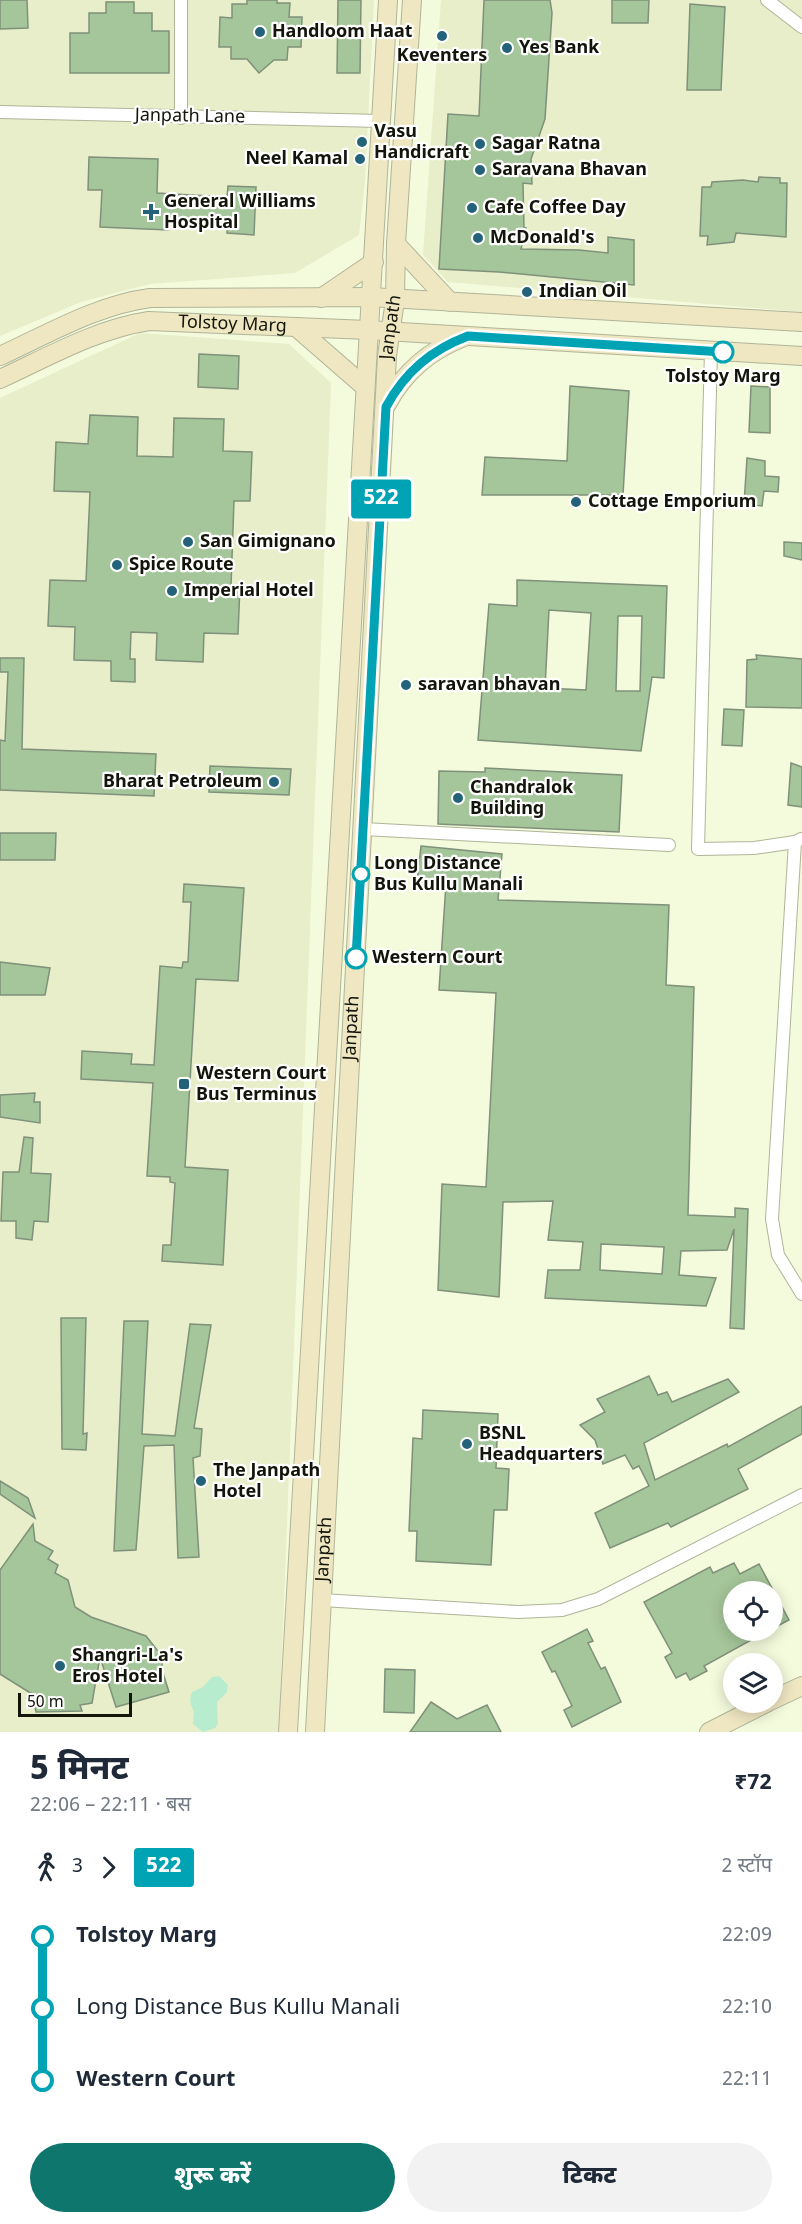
<!DOCTYPE html>
<html lang="hi">
<head>
<meta charset="utf-8">
<style>
	:root { --surface:#fff; --page:#f2f2f3; --text:#1f2937; --muted:#747a83; --accent:#0f766e }
	body { margin:0; font-family:Georgia,"Noto Sans Devanagari",serif; background:var(--page); color:var(--text); height:100vh; display:flex; flex-direction:column; font-size:22px; white-space:nowrap }
	* { box-sizing:border-box; margin:0 }
	p { font-size:20px; color:var(--muted) }
	.icon { flex:none; width:33px; height:33px; fill:none; stroke:currentColor; stroke-width:2; stroke-linecap:round; stroke-linejoin:round }
	.map { position:relative; height:1732px; overflow:hidden }
	.details { display:flex; flex-direction:column; background:var(--surface); flex:1 }
	.details>* { flex:none }
	.badge { padding:0 12px; border-radius:4px; font-size:21px; line-height:39px }
	.buttons { position:absolute; left:723px; top:1581px; display:grid; gap:12px }
	.buttons a { display:grid; place-items:center; width:60px; height:60px; border-radius:50%; background:var(--surface); box-shadow:0 3px 15px #0003; font-size:30px }
	.scale { position:absolute; left:18px; bottom:15px; width:114px; box-sizing:border-box; padding-left:6px; border:3px solid #13150b; border-top:0; font-size:16px; line-height:21px; white-space:nowrap; color:#13150b; -webkit-text-stroke:4px #fff; paint-order:stroke }
	.map>.badge { position:absolute; translate:-50% -50%; box-shadow:0 0 0 3px #fff }
	.legs { display:flex; align-items:center; gap:9px; height:66px; padding:0 30px; font-size:20px }
	.legs p { margin-inline-start:auto }
	.head { display:flex; align-items:center; justify-content:space-between; height:102px; padding:0 30px }
	h1 { font-size:33px; font-weight:800; line-height:45px }
	.button { display:flex; gap:12px; margin-top:auto; padding:12px 30px }
	.button a { flex:1; height:69px; border-radius:36px; background:var(--accent); color:#fff; font-size:24px; font-weight:800; line-height:69px; text-align:center }
	.button a+a { background:var(--page); color:var(--text) }
	ul { padding:0 30px; list-style:none }
	li { display:flex; align-items:center; gap:21px; height:72px; font-size:22px }
	li i { display:grid; place-items:center; width:9px; height:100%; margin:0 8px; background:currentColor }
	li i::after { content:''; width:15px; height:15px; margin:-8px; border:4px solid; border-radius:50%; background:var(--surface) }
	li p { margin-inline-start:auto }
	li:first-child i { background:linear-gradient(#0000 50%,currentColor 0) }
	li:last-child i { background:linear-gradient(currentColor 50%,#0000 0) }
	.map>svg:first-child { display:block }
	.built { fill:#e7eec9 }
	.water { fill:#b7edce }
	.building { fill:#a5c59a; stroke:#7f917a; stroke-width:1.5; fill-rule:evenodd }
	.lines { fill:none; stroke-linecap:round; stroke-linejoin:round }
	.street-casing { stroke:#b0b599; stroke-width:14 }
	.secondary-casing { stroke:#b0b599; stroke-width:20 }
	.street { stroke:#fff; stroke-width:12 }
	.secondary { stroke:#efe6c2; stroke-width:18 }
	.line-1-casing { stroke:#fff; stroke-width:14 }
	.line-1 { stroke:#00a3b4; stroke-width:9 }
	.poi-dot { fill:#236278; stroke:#fff; stroke-width:2 }
	.stop-1-dot { fill:#fff; stroke:#00a3b4; stroke-width:3 }
	.labels { text-anchor:middle; dominant-baseline:central; stroke-width:4.5; stroke-linejoin:round; paint-order:stroke }
	.poi-label { font-size:18px; font-weight:bold; fill:#13150b; stroke:#fff; text-anchor:start }
	.street-label { font-size:18px; fill:#13150b; stroke:#fff }
	.stop-label { font-size:18px; font-weight:bold; fill:#13150b; stroke:#fff; text-anchor:start }
</style>
</head>
<body>
<div class="map">
<svg width="802" height="1732" viewBox="0 0 802 1732">
	<rect width="100%" height="100%" fill="#f4fadc"/>
	<!-- built -->
	<g class="built">
		<path d="M0,0H374L365,181L359,235L295,273L150,284L81,302L0,336Z"/>
		<path d="M441,0H802V312L448,282L423,255Z"/>
		<path d="M140,333L289,344L331,383L279,1732H0V398Z"/>
	</g>
	<!-- water -->
	<path class="water" d="M219,1676L228,1685L227,1692L217,1702L218,1724L215,1728L203,1732L193,1724C193,1719 195,1714 193,1710C190,1702 189,1700 192,1692L203,1687L212,1677Z"/>
	<!-- building -->
	<g class="building">
		<path d="M0,0H27L28,28L0,29Z"/>
		<path d="M247,0H277V3H290L289,17H302L301,47H288L287,60H274L259,73L247,59H231V47H219L220,17L232,18V4H247Z"/>
		<path d="M338,0H361L360,73H337Z"/>
		<path d="M484,0H550L552,13L545,119L531,159L532,184L523,183L524,228H526L521,249L579,250L608,253V237L634,240V285L499,272L439,269L448,114L479,116Z"/>
		<path d="M612,0H649L648,23H612Z"/>
		<path d="M106,2H134V13H152V31H169V73H70V33H89V13H106Z"/>
		<path d="M690,4L725,7L721,90H687Z"/>
		<path d="M89,157L158,159L157,193L227,197L228,186L256,187L254,235L227,233V223L168,220V230L100,227L102,190H88Z"/>
		<path d="M759,177L780,178V183H787L786,237L736,233L734,242L707,245L708,236H700L702,187H711L712,182L743,180L758,182Z"/>
		<path d="M199,354L239,356L238,389L198,387Z"/>
		<path d="M570,386L629,391L623,495H482L485,457L567,461Z"/>
		<path d="M751,386L770,387V433L749,432Z"/>
		<path d="M90,415L138,417L137,456L173,457L174,418L224,419L223,451L252,452L250,501H234L231,586H240L238,634L204,633L203,662L156,660L157,633L131,632L130,659H135V682L111,681V661L74,660L75,627L48,626L50,580L86,581L90,492L54,491L56,442L88,444Z"/>
		<path d="M747,458L765,461V476L779,477L778,492L764,491L762,506L744,504Z"/>
		<path d="M784,542L802,543V560L784,556Z"/>
		<path d="M517,580L667,586L664,678L652,677L641,751L478,740L489,604L517,606ZM549,610L591,613L586,690L545,688ZM618,616H642L640,691H616Z"/>
		<path d="M756,655L802,659V708L746,707L747,660L757,659Z"/>
		<path d="M0,658H24L22,749L156,754L154,796L0,790V740L5,741L8,672H0Z"/>
		<path d="M724,709L744,710L742,746L722,745Z"/>
		<path d="M791,763L802,767V807L788,805Z"/>
		<path d="M210,766L291,769L289,795L209,792Z"/>
		<path d="M485,768L622,775L619,832L438,824L439,771L485,772Z"/>
		<path d="M0,833H56L55,860H0Z"/>
		<path d="M421,846L502,854L498,900L669,905L666,985L694,987L688,1215L735,1217V1208L748,1209L744,1329L730,1328L734,1229L727,1250L681,1251L679,1275L716,1278L706,1306L545,1298L548,1270H580L583,1242L548,1240L553,1201L503,1202L499,1297L438,1290L442,1184L486,1187L496,993L439,990L446,883L417,882ZM601,1244L664,1247L662,1274L600,1270Z"/>
		<path d="M184,884L244,888L238,981L196,979L185,1167L228,1170L223,1265L162,1261L163,1245H171L175,1183L170,1182V1177L147,1176L153,1083L81,1079L82,1051L132,1054L131,1064L154,1065L160,966L182,968L183,962H188L191,902H183Z"/>
		<path d="M0,962L50,968L45,995H0Z"/>
		<path d="M35,1093L34,1102H40V1123L0,1117V1095Z"/>
		<path d="M24,1137L33,1138L31,1173L51,1174L48,1222L34,1221L32,1240L16,1238V1221H1L3,1172H19Z"/>
		<path d="M61,1318H86L83,1434L87,1433L86,1450L62,1449Z"/>
		<path d="M124,1321H148L142,1434L175,1436L190,1324L211,1325L194,1428L202,1429L200,1456L193,1458L199,1557L178,1558L174,1445L144,1446L136,1550L114,1551Z"/>
		<path d="M649,1376L658,1395L667,1392L672,1402L728,1379L739,1392L644,1443L655,1480L727,1444L728,1447L802,1406V1434L738,1469L748,1489L671,1527L668,1523L610,1548L595,1513L649,1486L639,1466L633,1469L625,1455L603,1464L595,1440L580,1425L605,1412L597,1399Z"/>
		<path d="M423,1410L498,1414L496,1468L509,1469L507,1510H494L491,1565L416,1561L417,1531H409L413,1438L422,1439Z"/>
		<path d="M0,1481L28,1498L35,1518L0,1494Z"/>
		<path d="M33,1524L35,1541L53,1551L48,1559L58,1565L55,1573L68,1580L75,1607L91,1617L146,1636L161,1655L163,1673L169,1692L116,1707L100,1657L92,1703L80,1705L82,1711L36,1712L32,1694L0,1674V1570Z"/>
		<path d="M734,1563L740,1574L759,1564L789,1620L772,1629V1592H734V1630H769L704,1666L707,1671L690,1680L686,1673L676,1678L665,1657L672,1653L644,1602L710,1567L713,1573Z"/>
		<path d="M587,1629L593,1641L588,1643L601,1669L605,1667L621,1702L572,1727L564,1710L572,1706L555,1671L552,1672L542,1652Z"/>
		<path d="M385,1669L415,1670L414,1713L384,1712Z"/>
		<path d="M431,1702L457,1719L487,1705L501,1732H410Z"/>
	</g>
	<g class="lines">
		<!-- street casing -->
		<g class="street-casing">
			<g id="street">
				<path d="M767,0L802,27"/>
				<path d="M0,112L381,121"/>
				<path d="M181,118V0"/>
				<path d="M711,351L698,849L754,848L795,842"/>
				<path d="M363,829L669,845"/>
				<path d="M801,839L795,842L772,1219L778,1255L802,1294"/>
				<path d="M322,1600L518,1612L562,1610L598,1599L802,1495"/>
			</g>
		</g>
		<!-- secondary casing -->
		<g class="secondary-casing">
			<g id="secondary">
				<path d="M396,244L450,302"/>
				<path d="M321,298L374,262"/>
				<path d="M296,327L365,387"/>
				<path d="M0,356C48,334 97,305 150,298L370,297L802,322"/>
				<path id="s1" d="M0,379C48,357 96,329 149,321L368,330L802,356"/>
				<path d="M387,404C404,372 430,350 464,337"/>
				<path d="M772,1700L802,1686"/>
				<path d="M288,1732L388,0"/>
				<path id="s2" d="M315,1732L387,356L395,300L396,244L412,0"/>
				<path d="M709,1732L768,1702"/>
			</g>
		</g>
		<!-- street -->
		<use href="#street" class="street"/>
		<!-- secondary -->
		<use href="#secondary" class="secondary"/>
	</g>
	<g class="lines">
		<!-- line-1 casing -->
		<g class="line-1-casing">
			<path id="line-1" d="M356,958L386,407C405,372 431,350 468,336L723,352"/>
		</g>
		<!-- line-1 -->
		<use href="#line-1" class="line-1"/>
	</g>
	<!-- markers -->
	<g class="poi-dot">
		<circle cx="260" cy="32" r="6"/>
		<circle cx="442" cy="36" r="6"/>
		<circle cx="507" cy="48" r="6"/>
		<circle cx="362" cy="142" r="6"/>
		<circle cx="480" cy="144" r="6"/>
		<circle cx="360" cy="159" r="6"/>
		<circle cx="480" cy="170" r="6"/>
		<circle cx="472" cy="208" r="6"/>
		<path d="M148 203h6v6h6v6h-6v6h-6v-6h-6v-6h6z"/>
		<circle cx="478" cy="238" r="6"/>
		<circle cx="527" cy="292" r="6"/>
		<circle cx="576" cy="502" r="6"/>
		<circle cx="188" cy="542" r="6"/>
		<circle cx="117" cy="565" r="6"/>
		<circle cx="172" cy="591" r="6"/>
		<circle cx="406" cy="685" r="6"/>
		<circle cx="274" cy="782" r="6"/>
		<circle cx="458" cy="798" r="6"/>
		<rect x="178" y="1078" width="12" height="12" rx="3"/>
		<circle cx="467" cy="1444" r="6"/>
		<circle cx="201" cy="1481" r="6"/>
		<circle cx="60" cy="1666" r="6"/>
	</g>
	<g class="stop-1-dot">
		<circle cx="723" cy="352" r="10"/>
		<circle cx="361" cy="874" r="8"/>
		<circle cx="356" cy="958" r="10"/>
	</g>
	<g class="labels">
		<!-- poi labels -->
		<g class="poi-label">
			<text x="272" y="32">Handloom Haat</text>
			<text x="519" y="48">Yes Bank</text>
			<text x="442" y="56" text-anchor="middle">Keventers</text>
			<text x="374" y="132">Vasu<tspan x="374" dy="21">Handicraft</tspan></text>
			<text x="492" y="144">Sagar Ratna</text>
			<text x="348" y="159" text-anchor="end">Neel Kamal</text>
			<text x="492" y="170">Saravana Bhavan</text>
			<text x="164" y="202">General Williams<tspan x="164" dy="21">Hospital</tspan></text>
			<text x="484" y="208">Cafe Coffee Day</text>
			<text x="490" y="238">McDonald's</text>
			<text x="539" y="292">Indian Oil</text>
			<text x="588" y="502">Cottage Emporium</text>
			<text x="200" y="542">San Gimignano</text>
			<text x="129" y="565">Spice Route</text>
			<text x="184" y="591">Imperial Hotel</text>
			<text x="418" y="685">saravan bhavan</text>
			<text x="262" y="782" text-anchor="end">Bharat Petroleum</text>
			<text x="470" y="788">Chandralok<tspan x="470" dy="21">Building</tspan></text>
			<text x="196" y="1074">Western Court<tspan x="196" dy="21">Bus Terminus</tspan></text>
			<text x="479" y="1434">BSNL<tspan x="479" dy="21">Headquarters</tspan></text>
			<text x="213" y="1471">The Janpath<tspan x="213" dy="21">Hotel</tspan></text>
			<text x="72" y="1656">Shangri-La's<tspan x="72" dy="21">Eros Hotel</tspan></text>
		</g>
		<!-- street labels -->
		<g class="street-label">
			<text transform="translate(190 117) rotate(1)">Janpath Lane</text>
			<text stroke="none"><textPath href="#s1" startOffset="244">Tolstoy Marg</textPath></text>
			<text stroke="none"><textPath href="#s2" startOffset="1407">Janpath</textPath></text>
			<text stroke="none"><textPath href="#s2" startOffset="705">Janpath</textPath></text>
			<text stroke="none"><textPath href="#s2" startOffset="183">Janpath</textPath></text>
		</g>
		<!-- stop labels -->
		<g class="stop-label">
			<text x="723" y="377" text-anchor="middle">Tolstoy Marg</text>
			<text x="374" y="864">Long Distance<tspan x="374" dy="21">Bus Kullu Manali</tspan></text>
			<text x="372" y="958">Western Court</text>
		</g>
	</g>
</svg>
<div class="buttons">
<a><svg class="icon" aria-label="locate" viewBox="0 0 24 24"><circle cx="12" cy="12" r="6"/><path d="M12 2v4M12 18v4M2 12h4M18 12h4"/></svg></a>
<a><svg class="icon" aria-label="layers" viewBox="0 0 24 24"><path d="M12 4l9 5-9 5-9-5zM3 14l9 5 9-5"/></svg></a>
</div>
<div class="scale">50 m</div>
<b class="badge" style="left:381px;top:499px;background:#00a3b4;color:#fff">522</b>
</div>
<section class="details">
<div class="head"><div><h1>5 मिनट</h1><p>22:06 – 22:11 · बस</p></div><b>₹72</b></div>
<div class="legs"><svg class="icon" aria-label="walk" viewBox="0 0 24 24"><circle cx="13" cy="4" r="2"/><path d="M13 8l-2 6 4 7M11 14l-3 7M7 12l3-4h3l4 4"/></svg>3<svg class="icon" aria-label="forward" viewBox="0 0 24 24"><path d="M9 5l7 7-7 7"/></svg><b class="badge" style="background:#00a3b4;color:#fff">522</b><p>2 स्टॉप</p></div>
<ul>
<li><i style="color:#00a3b4"></i><b>Tolstoy Marg</b><p>22:09</p></li>
<li><i style="color:#00a3b4"></i><span>Long Distance Bus Kullu Manali</span><p>22:10</p></li>
<li><i style="color:#00a3b4"></i><b>Western Court</b><p>22:11</p></li>
</ul>
<div class="button"><a>शुरू करें</a><a>टिकट</a></div>
</section>
</body>
</html>
